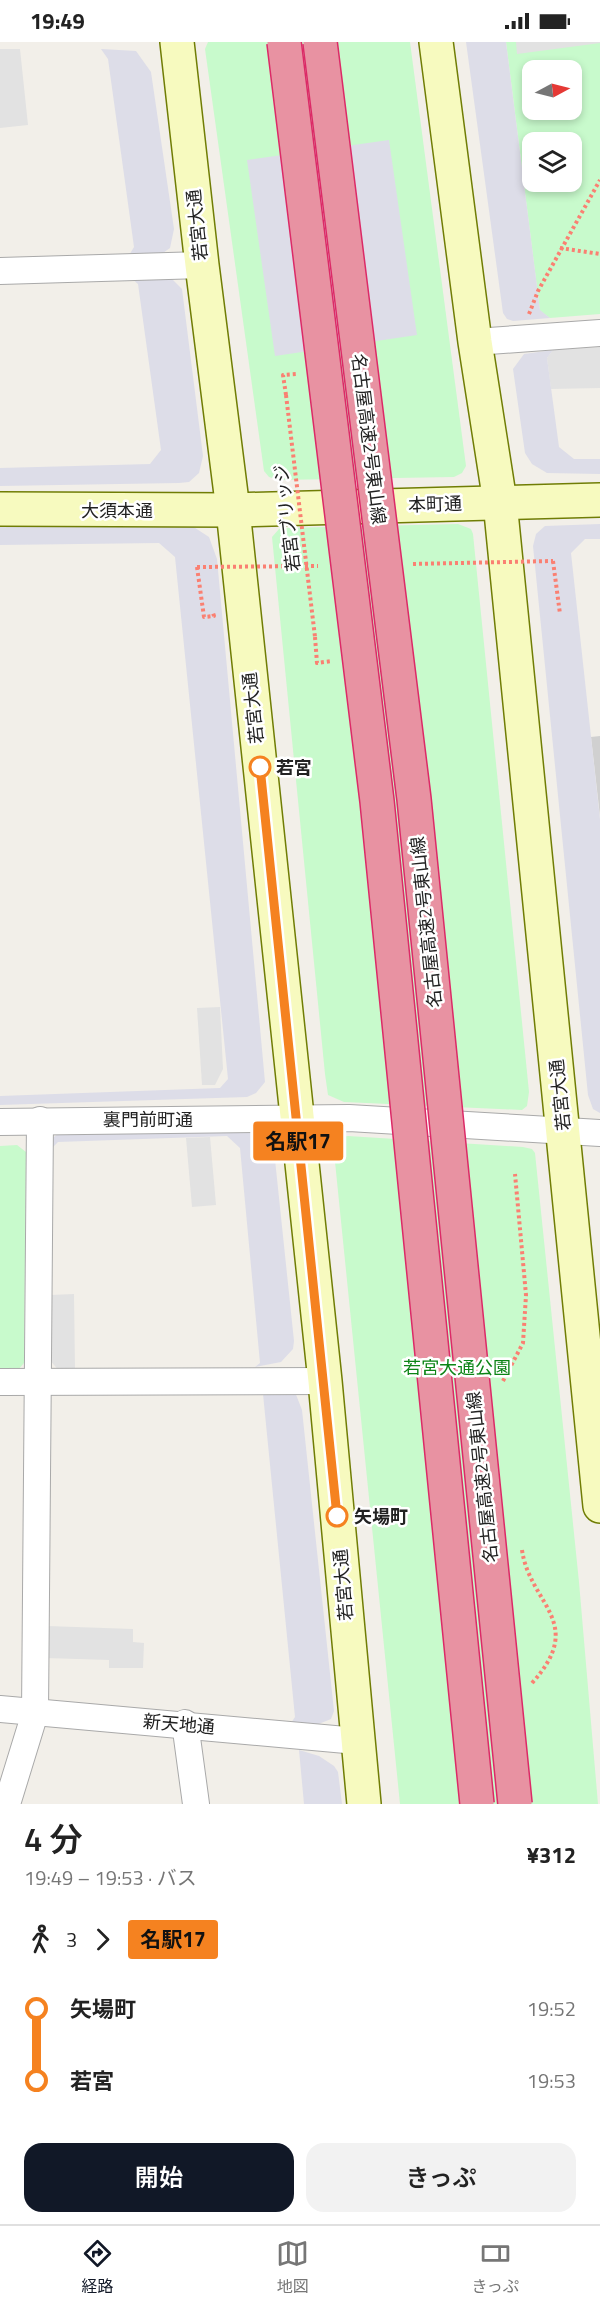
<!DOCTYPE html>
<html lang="ja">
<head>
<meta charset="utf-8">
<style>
	:root { --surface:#fff; --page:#f2f2f2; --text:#222; --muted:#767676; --line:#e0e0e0; --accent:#111827 }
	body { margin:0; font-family:"Titillium Web","Noto Sans JP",sans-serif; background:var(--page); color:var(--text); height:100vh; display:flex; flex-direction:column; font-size:22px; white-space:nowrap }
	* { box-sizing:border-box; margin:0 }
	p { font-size:20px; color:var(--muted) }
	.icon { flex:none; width:33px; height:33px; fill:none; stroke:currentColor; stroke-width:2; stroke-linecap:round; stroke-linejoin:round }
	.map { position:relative; height:1762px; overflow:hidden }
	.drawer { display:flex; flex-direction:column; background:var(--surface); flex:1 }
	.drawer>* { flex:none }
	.badge { padding:0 12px; border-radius:4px; font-size:21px; line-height:39px }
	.needle { width:39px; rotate:83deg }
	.controls { position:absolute; left:522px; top:18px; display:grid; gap:12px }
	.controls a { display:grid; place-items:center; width:60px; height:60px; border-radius:12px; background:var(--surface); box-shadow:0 3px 9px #0003; font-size:30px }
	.map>.badge { position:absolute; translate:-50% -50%; box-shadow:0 0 0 3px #fff }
	.legs { display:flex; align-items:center; gap:9px; height:66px; padding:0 24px; font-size:20px }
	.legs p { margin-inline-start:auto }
	.summary { display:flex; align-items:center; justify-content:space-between; height:102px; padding:0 24px }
	h1 { font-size:33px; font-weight:600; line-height:45px }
	.cta { display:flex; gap:12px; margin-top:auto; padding:12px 24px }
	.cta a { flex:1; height:69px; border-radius:18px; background:var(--accent); color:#fff; font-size:24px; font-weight:600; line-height:69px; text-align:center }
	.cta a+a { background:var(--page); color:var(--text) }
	ul { padding:0 24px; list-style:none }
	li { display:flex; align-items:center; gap:21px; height:72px; font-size:22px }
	li i { display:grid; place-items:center; width:9px; height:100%; margin:0 8px; background:currentColor }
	li i::after { content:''; width:15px; height:15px; margin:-8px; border:4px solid; border-radius:50%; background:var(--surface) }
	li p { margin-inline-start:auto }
	li:first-child i { background:linear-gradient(#0000 50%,currentColor 0) }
	li:last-child i { background:linear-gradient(currentColor 50%,#0000 0) }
	.status { display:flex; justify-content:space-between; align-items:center; height:42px; padding:0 30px; background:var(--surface); direction:ltr }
	.status svg { height:16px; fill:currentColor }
	.menu { display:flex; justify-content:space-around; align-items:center; height:84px; border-top:2px solid var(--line); background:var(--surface); font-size:16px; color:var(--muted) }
	.menu a { display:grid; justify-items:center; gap:3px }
	.menu .current { color:var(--accent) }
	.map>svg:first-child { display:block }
	.religious { fill:#d0d0d0 }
	.park { fill:#c8facc; fill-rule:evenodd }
	.parking { fill:#e2e2e2 }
	.plaza { fill:#dddde8 }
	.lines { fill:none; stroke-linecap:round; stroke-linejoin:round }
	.street-casing { stroke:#a9a9a9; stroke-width:28 }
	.secondary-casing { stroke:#707d05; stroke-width:36 }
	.path { stroke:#fa8072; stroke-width:4; stroke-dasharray:3 3; stroke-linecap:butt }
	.street { stroke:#fff; stroke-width:26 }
	.secondary { stroke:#f7fabf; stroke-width:33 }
	.highway-bridge-casing { stroke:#dc2a67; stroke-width:36; stroke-linecap:butt }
	.path-bridge { stroke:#fa8072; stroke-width:4; stroke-dasharray:3 3; stroke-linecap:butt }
	.highway-bridge { stroke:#e892a2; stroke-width:33 }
	.line-1-casing { stroke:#fff; stroke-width:14 }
	.line-1 { stroke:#f58220; stroke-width:9 }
	.stop-1-dot { fill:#fff; stroke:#f58220; stroke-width:3 }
	.labels { text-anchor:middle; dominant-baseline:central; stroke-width:5; stroke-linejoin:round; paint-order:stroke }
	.street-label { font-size:18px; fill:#222; stroke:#fff }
	.stop-label { font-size:18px; font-weight:bold; fill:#222; stroke:#fff; text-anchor:start }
	.park-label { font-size:18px; fill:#0c8416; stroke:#fff }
</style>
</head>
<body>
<div class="status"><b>19:49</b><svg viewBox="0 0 49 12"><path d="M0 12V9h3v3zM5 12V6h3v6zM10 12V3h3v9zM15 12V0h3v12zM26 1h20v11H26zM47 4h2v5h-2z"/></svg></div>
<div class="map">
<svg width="600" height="1762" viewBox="0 0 600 1762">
	<rect width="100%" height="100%" fill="#f2efe9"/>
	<!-- religious -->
	<path class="religious" d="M600,694V774L591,695Z"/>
	<!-- park -->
	<g class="park">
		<path d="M208,0H410L466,424L462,431L454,435L278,438L269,435L264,429L205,7Z"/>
		<path d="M506,0H600V272L550,276L540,269ZM532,28H572V68H532ZM532,100H572V140H532Z"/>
		<path d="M458,482L471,487L473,492L529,1050L527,1064L522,1068L344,1060L328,1053L325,1032L272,495L279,487L285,486Z"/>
		<path d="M348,1094L523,1105L532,1107L535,1111L579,1540L598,1762H400L334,1110C336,1100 338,1095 348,1094Z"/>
		<path d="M17,1103L26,1110L24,1321L18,1328L0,1329V1104Z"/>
	</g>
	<!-- parking -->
	<g class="parking">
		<path d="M516,0H600V1L517,12Z"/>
		<path d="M0,7H20L28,83L0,86Z"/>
		<path d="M600,305V346L551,347L547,316L553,308Z"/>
		<path d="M220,965L223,1027L215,1043H202L197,966Z"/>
		<path d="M210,1095L216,1163L192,1165L186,1096Z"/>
		<path d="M74,1252L75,1328L59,1329L50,1318V1253Z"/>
		<path d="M47,1584L133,1587V1600L144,1601L143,1626H109V1618L46,1616Z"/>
	</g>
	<!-- plaza -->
	<g class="plaza">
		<path d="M466,0H506L540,268L550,276L513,279L507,277L503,271Z"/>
		<path d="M101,7L136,9L151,30L174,187L170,206L160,213L128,215L134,205L108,17Z"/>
		<path d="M389,98L417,293L275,314L247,118Z"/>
		<path d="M131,236L172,237L182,247L203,414L199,431L189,440L179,441L0,444V426L150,422L161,408L138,242Z"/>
		<path d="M553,308L547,316L559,405L574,417H600V432L547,431L532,422L525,411L513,327L524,312Z"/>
		<path d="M189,482L209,495L217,517L265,1040L256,1051L247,1055L0,1063V1054L220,1046L228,1037L175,515L159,501L0,503V483Z"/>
		<path d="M600,482V497H585L571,511L600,777V1071L593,1067L588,1053L533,504L536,492L545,484Z"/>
		<path d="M247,1086L266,1092L274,1108L294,1299L293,1307L281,1320L255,1325L260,1321L240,1106L227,1094L58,1100L51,1107V1097L58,1092Z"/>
		<path d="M295,1350L302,1368L334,1669L331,1677L316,1683L291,1681L295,1675L263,1352Z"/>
		<path d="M299,1708L319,1714L334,1724L338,1730L342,1762H304Z"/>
	</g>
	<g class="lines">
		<!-- street casing -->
		<g class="street-casing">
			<g id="street">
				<path d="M0,229L202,223"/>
				<path d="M475,300L600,291"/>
				<path d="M0,1080L349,1076L600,1091"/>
				<path d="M0,1340L325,1339"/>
				<path d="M0,1667L357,1699"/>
				<path d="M185,1681L196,1762"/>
				<path d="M7,1762L35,1671L40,1078"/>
			</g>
		</g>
		<!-- secondary casing -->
		<g class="secondary-casing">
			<g id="secondary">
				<path d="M177,0L202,223L233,468L325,1339L364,1762"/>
				<path d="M436,0L475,300L500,460L600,1464"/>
				<path d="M0,467L233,468L600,458"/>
			</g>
		</g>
		<!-- path -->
		<g class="path">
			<path d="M560,206L600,212"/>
			<path d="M529,272L538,249L600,138"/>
			<path d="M286,353L283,333L297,332"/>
			<path d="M553,519L560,572"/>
			<path d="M197,525L204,575L214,574L213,571"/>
			<path d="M315,595L317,621L332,619"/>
			<path d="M503,1339L523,1301L526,1253L515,1132"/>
			<path d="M522,1508C530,1563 587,1580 532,1641"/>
		</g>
		<!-- street -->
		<use href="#street" class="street"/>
		<!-- secondary -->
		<use href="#secondary" class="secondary"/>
		<!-- highway-bridge casing -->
		<g class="highway-bridge-casing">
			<g id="highway-bridge">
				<path d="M284,0L377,759L477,1762"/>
				<path d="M320,0L414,757L515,1762"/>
			</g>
		</g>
		<!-- path-bridge -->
		<g class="path-bridge">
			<path d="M286,353L315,595"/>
			<path d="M413,522L553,519"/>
			<path d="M197,525L318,524"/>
		</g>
		<!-- highway-bridge -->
		<use href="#highway-bridge" class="highway-bridge"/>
	</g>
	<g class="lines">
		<!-- line-1 casing -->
		<g class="line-1-casing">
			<path id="line-1" d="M260,725L337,1474"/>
		</g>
		<!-- line-1 -->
		<use href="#line-1" class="line-1"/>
	</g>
	<!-- markers -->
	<g class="stop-1-dot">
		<circle cx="260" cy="725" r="10"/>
		<circle cx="337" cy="1474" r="10"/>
	</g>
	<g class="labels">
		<!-- street labels -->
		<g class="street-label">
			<text transform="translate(197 183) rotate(-96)">若宮大通</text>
			<text transform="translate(369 397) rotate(83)">名古屋高速2号東山線</text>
			<text transform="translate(435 462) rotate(-2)">本町通</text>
			<text x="117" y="468">大須本通</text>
			<text transform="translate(287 476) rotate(-97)">若宮ブリッジ</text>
			<text transform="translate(253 666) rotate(-96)">若宮大通</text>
			<text transform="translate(426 880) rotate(-96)">名古屋高速2号東山線</text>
			<text transform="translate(560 1053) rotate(-96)">若宮大通</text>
			<text x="148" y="1077">裏門前町通</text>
			<text transform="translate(482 1435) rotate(-96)">名古屋高速2号東山線</text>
			<text transform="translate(343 1543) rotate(-95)">若宮大通</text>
			<text transform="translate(179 1682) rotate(5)">新天地通</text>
		</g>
		<!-- stop labels -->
		<g class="stop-label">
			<text x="276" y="725">若宮</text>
			<text x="354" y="1474">矢場町</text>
		</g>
		<!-- park labels -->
		<g class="park-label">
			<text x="457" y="1325">若宮大通公園</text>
		</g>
	</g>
</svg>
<div class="controls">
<a><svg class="needle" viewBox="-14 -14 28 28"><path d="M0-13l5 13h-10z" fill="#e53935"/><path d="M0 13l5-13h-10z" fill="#767676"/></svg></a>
<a><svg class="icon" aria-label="layers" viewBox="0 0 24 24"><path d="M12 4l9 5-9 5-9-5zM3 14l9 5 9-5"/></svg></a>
</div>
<b class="badge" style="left:298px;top:1099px;background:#f58220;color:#111">名駅17</b>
</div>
<section class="drawer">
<div class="summary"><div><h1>4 分</h1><p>19:49 – 19:53 · バス</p></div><b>¥312</b></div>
<div class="legs"><svg class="icon" aria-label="walk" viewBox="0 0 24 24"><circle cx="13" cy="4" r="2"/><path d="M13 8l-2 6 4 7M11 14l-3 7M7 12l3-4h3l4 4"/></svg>3<svg class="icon" aria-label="forward" viewBox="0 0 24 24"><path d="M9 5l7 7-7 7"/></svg><b class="badge" style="background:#f58220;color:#111">名駅17</b></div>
<ul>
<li><i style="color:#f58220"></i><b>矢場町</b><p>19:52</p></li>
<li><i style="color:#f58220"></i><b>若宮</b><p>19:53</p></li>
</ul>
<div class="cta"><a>開始</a><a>きっぷ</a></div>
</section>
<nav class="menu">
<a class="current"><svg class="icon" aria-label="directions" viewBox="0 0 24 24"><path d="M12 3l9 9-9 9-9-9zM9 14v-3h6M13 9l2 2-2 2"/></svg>経路</a>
<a><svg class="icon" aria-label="map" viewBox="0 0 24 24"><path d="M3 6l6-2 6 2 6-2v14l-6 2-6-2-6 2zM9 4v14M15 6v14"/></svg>地図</a>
<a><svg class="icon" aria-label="tickets" viewBox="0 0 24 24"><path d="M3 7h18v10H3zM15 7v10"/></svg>きっぷ</a>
</nav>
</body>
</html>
